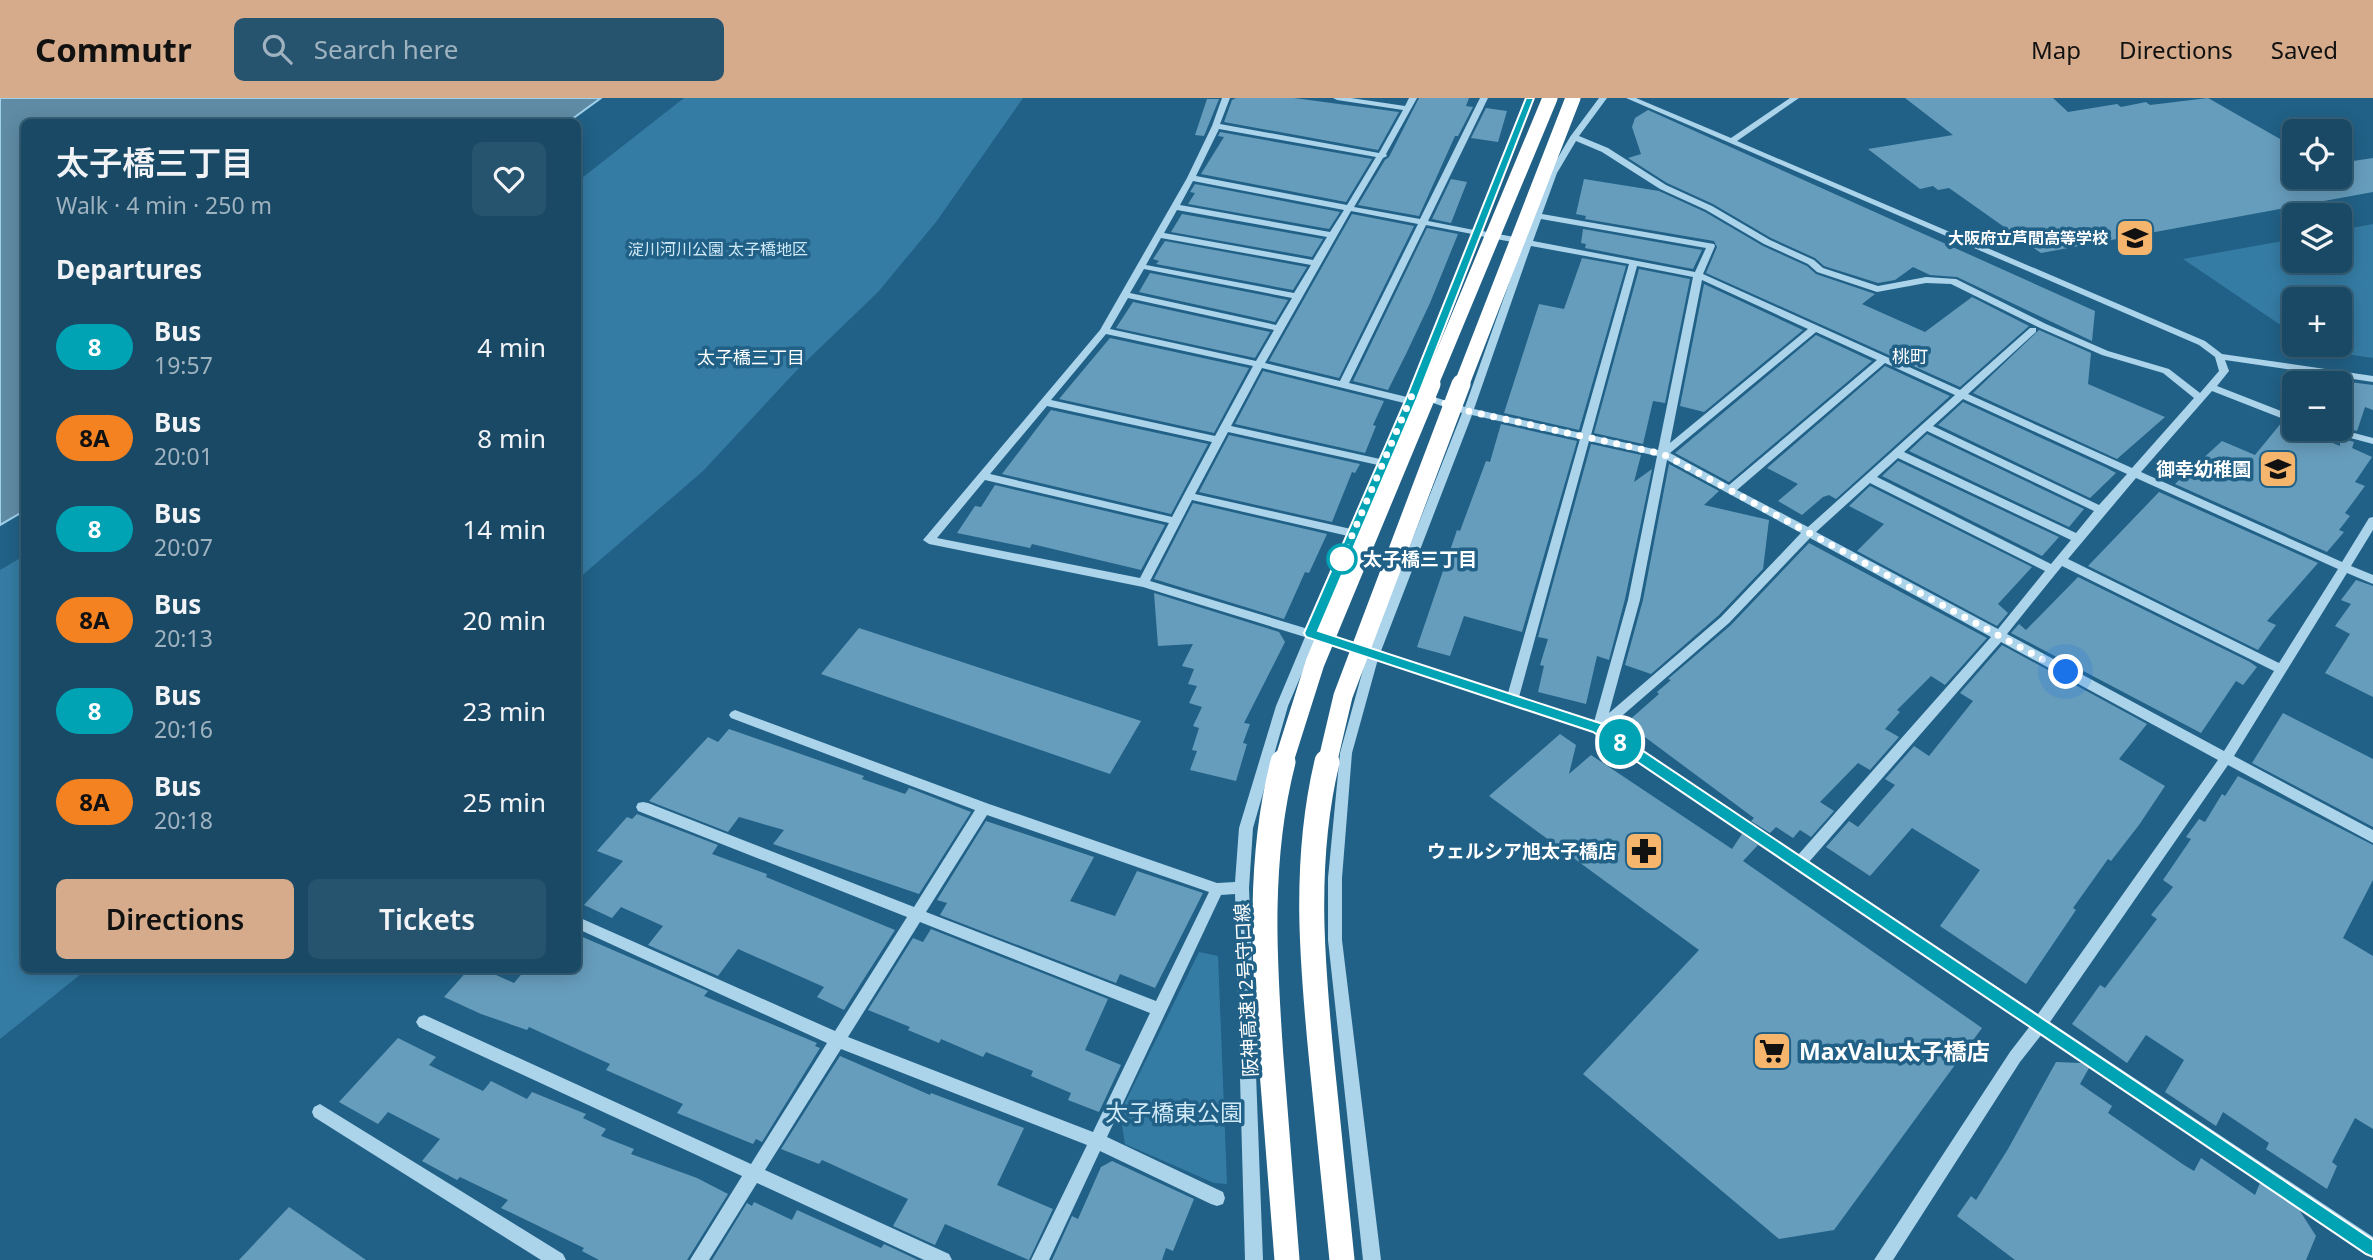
<!DOCTYPE html>
<html lang="en">
<head>
<meta charset="utf-8">
<style>
	:root { --surface:#194965; --page:#26536e; --text:#f1f3f6; --muted:#9fb2bf; --line:#376179; --accent:#d6ab8b }
	body { margin:0; font-family:"Noto Sans","Noto Sans JP",sans-serif; background:var(--page); color:var(--text); height:100vh; display:flex; flex-direction:column; font-size:26px; white-space:nowrap }
	* { box-sizing:border-box; margin:0 }
	p { font-size:23px; color:var(--muted) }
	.icon { flex:none; width:38px; height:38px; fill:none; stroke:currentColor; stroke-width:2; stroke-linecap:round; stroke-linejoin:round }
	.map { position:relative; flex:1; overflow:hidden }
	.details { position:absolute; left:21px; top:21px; width:560px; height:854px; display:flex; flex-direction:column; background:var(--surface); border-radius:10px; box-shadow:0 4px 18px #0003,0 0 0 2px var(--line) }
	.details>* { flex:none }
	.badge { padding:0 14px; border-radius:23px; font-size:24px; line-height:46px }
	.tools { position:absolute; left:2282px; top:21px; display:grid; gap:14px }
	.tools a { display:grid; place-items:center; width:70px; height:70px; border-radius:10px; background:var(--surface); box-shadow:0 4px 18px #0003,0 0 0 2px var(--line); font-size:35px }
	.you { position:absolute; width:35px; height:35px; margin:-18px; border:5px solid #fff; border-radius:50%; background:#1a73e8; box-shadow:0 0 0 10px #1a73e833 }
	.map>.badge { position:absolute; translate:-50% -50%; box-shadow:0 0 0 4px #fff }
	h2 { padding:0 35px; font-size:26px; line-height:63px }
	.round { display:grid; place-items:center; flex:none; width:74px; height:74px; border-radius:10px; background:var(--page) }
	.headline { display:flex; align-items:center; justify-content:space-between; height:119px; padding:0 35px }
	h1 { font-size:33px; font-weight:600; line-height:52px }
	.action { display:flex; gap:14px; margin-top:auto; padding:14px 35px }
	.action a { flex:1; height:80px; border-radius:10px; background:var(--accent); color:#111; font-size:28px; font-weight:600; line-height:80px; text-align:center }
	.action a+a { background:var(--page); color:var(--text) }
	ul { padding:0; list-style:none }
	li { display:flex; align-items:center; gap:21px; height:91px; padding:0 35px }
	li div { flex:1 }
	li b { display:block; font-size:26px }
	li em { font-style:normal }
	li .badge { min-width:77px; font-weight:700; text-align:center }
	header { display:flex; align-items:center; gap:42px; box-sizing:border-box; height:98px; padding:0 35px; background:var(--accent); color:#111 }
	header strong { font-size:33px }
	nav { display:flex; gap:38px; margin-inline-start:auto; font-size:24px }
	.search { width:490px; height:63px; background:var(--page); display:flex; align-items:center; gap:18px; box-sizing:border-box; padding:0 24px; border-radius:10px; color:var(--muted); font-size:26px }
	.map>svg:first-child { display:block }
	.green { fill:#357ca4 }
	.water { fill:#608ba5; stroke:#9fd1eb; stroke-width:2 }
	.building { fill:#679dbc }
	.lines { fill:none; stroke-linecap:round; stroke-linejoin:round }
	.minor { fill:#abd3ea; fill-rule:evenodd }
	.highway-bridge-far2 { stroke:#fff; stroke-width:15 }
	.highway-bridge-far1 { stroke:#fff; stroke-width:19 }
	.highway-bridge { stroke:#fff; stroke-width:25 }
	.line { fill:#00a3b4; stroke:#fff; stroke-width:2 }
	.walk { stroke:#fff; stroke-width:7; stroke-dasharray:0 12.6 }
	.stop-dot { fill:#fff; stroke:#00a3b4; stroke-width:3.5 }
	.labels { text-anchor:middle; dominant-baseline:central; stroke-width:7; stroke-linejoin:round; paint-order:stroke }
	.far-poi-label { font-size:16px; font-weight:bold; fill:#fff; stroke:#216187; text-anchor:end }
	.far-park-label { font-size:16px; fill:#d0e9f7; stroke:#216187 }
	.far-neighbourhood-label { font-size:18px; fill:#fff; stroke:#216187 }
	.poi-label { font-size:19px; font-weight:bold; fill:#fff; stroke:#216187; text-anchor:end }
	.stop-label { font-size:19px; font-weight:bold; fill:#fff; stroke:#216187; text-anchor:start }
	.street-label { font-size:19px; fill:#fff; stroke:#216187 }
	.near-poi-label { font-size:23px; font-weight:bold; fill:#fff; stroke:#216187; text-anchor:start }
	.near-park-label { font-size:23px; fill:#d0e9f7; stroke:#216187 }
</style>
</head>
<body>
<header>
<strong>Commutr</strong>
<div class="search"><svg class="icon" aria-label="search" viewBox="0 0 24 24"><circle cx="10" cy="10" r="6"/><path d="M15 15l6 6"/></svg>Search here</div>
<nav><a>Map</a><a>Directions</a><a>Saved</a></nav>
</header>
<div class="map">
<svg width="2373" height="1162" viewBox="0 0 2373 1162">
	<rect width="100%" height="100%" fill="#216187"/>
	<!-- green -->
	<g class="green">
		<path d="M684,0H1023L936,124L878,194L797,272L703,373L578,481V83Z"/>
		<path d="M2373,126V260L2318,252L2310,247H2340V201H2294V236L2183,161L2294,141V163H2340V132Z"/>
		<path d="M24,458V872H86L0,941V472Z"/>
		<path d="M1199,854L1218,858L1227,1086L1214,1085L1125,1046L1120,1015Z"/>
	</g>
	<!-- water -->
	<path class="water" d="M0,0H601L568,24H24V413L0,427Z"/>
	<!-- building -->
	<g class="building">
		<path d="M1236,0H1294L1399,14L1378,52L1224,24L1232,2Z"/>
		<path d="M1419,0H1469L1466,8L1473,9L1458,38H1455L1419,118L1358,107L1385,62L1389,59Z"/>
		<path d="M1905,0H2053L2068,14L2117,6L2121,9L2146,4L2150,7L2208,0L2294,49V79H2340V65L2373,60V94L2041,155L1949,90L1938,92L1933,88L1920,91L1868,51L1953,37Z"/>
		<path d="M1207,1H1219L1204,38L1195,37Z"/>
		<path d="M1486,10L1507,13L1498,44L1471,40Z"/>
		<path d="M1648,12L2095,213L2092,243L1957,179L1930,177L1913,169L1895,182L1878,185L1824,168L1815,160L1771,140L1713,106L1667,85L1628,60L1641,56L1632,29L1635,20Z"/>
		<path d="M1220,34L1372,61L1346,104L1201,76L1224,39L1218,38Z"/>
		<path d="M1451,81L1467,84L1451,125L1432,121Z"/>
		<path d="M1584,81L1659,93L1705,114L1763,148L1807,168L1816,176L1875,196L1862,206L1925,234L1972,199L2029,228L1960,289L1706,175L1717,149L1714,143L1585,121L1586,118L1576,116Z"/>
		<path d="M1195,86L1340,114L1329,131L1188,106L1195,95L1190,94Z"/>
		<path d="M1182,116L1323,141L1312,159L1171,134Z"/>
		<path d="M1352,116L1414,128L1339,280L1269,263Z"/>
		<path d="M1427,130L1458,136L1430,205L1406,256L1388,292L1353,283Z"/>
		<path d="M1583,131L1702,152L1693,171L1585,150L1586,146L1581,145Z"/>
		<path d="M1165,143L1307,169L1293,192L1156,166L1159,163L1153,161Z"/>
		<path d="M1582,160L1626,168L1579,332L1504,315L1539,206L1564,211Z"/>
		<path d="M1639,171L1690,181L1665,305L1653,303L1643,346L1594,335Z"/>
		<path d="M1150,175L1288,202L1275,224L1139,194Z"/>
		<path d="M1704,186L1803,232L1704,314L1680,308Z"/>
		<path d="M1133,204L1270,234L1255,260L1116,230Z"/>
		<path d="M2039,232L2091,255L2088,286L2165,319L2117,361L1973,295Z"/>
		<path d="M1816,237L1872,263L1729,384L1675,355Z"/>
		<path d="M1110,240L1249,270L1214,335L1059,301Z"/>
		<path d="M1885,268L1950,298L1836,401L1829,397L1823,399L1802,417L1778,403L1798,386L1767,370Z"/>
		<path d="M1263,273L1384,303L1373,327L1376,328L1365,355L1235,326Z"/>
		<path d="M2309,279L2373,287V312L2365,309L2357,333L2340,328V285H2308Z"/>
		<path d="M1963,304L2107,370L2116,375L2090,400L1938,327Z"/>
		<path d="M1051,312L1208,346L1171,416L1002,376Z"/>
		<path d="M2282,324L2340,348V340L2354,344L2352,350L2372,359L2355,384L2365,388L2345,415L2350,418L2339,432L2344,434L2327,454L2175,386L2222,343L2255,357Z"/>
		<path d="M1501,326L1577,343L1522,534L1464,518L1450,558L1417,549L1457,432L1460,433L1486,363L1490,364Z"/>
		<path d="M1927,336L2084,411L2069,429L1909,353Z"/>
		<path d="M1229,337L1360,366L1355,375L1352,374L1332,424L1199,394Z"/>
		<path d="M1591,346L1641,357L1634,384L1652,371L1625,501L1609,562L1597,558L1586,606L1538,594L1544,568L1540,567L1548,541L1538,539Z"/>
		<path d="M1898,363L2059,439L2042,458L1882,378Z"/>
		<path d="M1669,366L1719,393L1704,407L1769,422L1763,471L1719,517L1651,576L1625,567L1643,502Z"/>
		<path d="M995,387L1165,427L1141,472L1032,446L1030,450L957,435L975,408L981,409Z"/>
		<path d="M1870,388L2032,469L1998,506L2008,515L1997,528L1857,453L1884,426L1849,408Z"/>
		<path d="M2159,394L2318,465L2267,523L2276,527L2258,552L2088,468Z"/>
		<path d="M1193,405L1327,436L1309,475L1305,474L1284,521L1154,481Z"/>
		<path d="M1809,445L1987,540L1945,587L1931,578L1897,612L1900,614L1885,631L1899,639L1870,672L1858,665L1820,704L1834,713L1811,739L1800,732L1793,740L1776,729L1770,735L1751,723L1754,720L1626,625L1659,596L1657,594L1671,582L1668,581L1731,527Z"/>
		<path d="M2078,479L2250,564L2257,569L2243,587L2236,583L2201,635L2011,535L2019,526L2026,532Z"/>
		<path d="M2356,482L2373,488V599L2325,575L2350,536L2335,528L2351,506L2341,502Z"/>
		<path d="M1154,495L1279,534L1285,544L1244,625L1250,626L1243,645L1247,646L1236,683L1190,672L1197,653L1192,652L1199,630L1193,628L1202,609L1189,605L1197,588L1188,586L1194,571L1182,568L1193,546L1158,548Z"/>
		<path d="M859,530L1141,623L1110,676L821,576Z"/>
		<path d="M2002,547L2147,626L2119,661L2165,688L2139,727L2111,763L2108,761L2073,810L2076,812L2026,886L1940,828L1980,772L1912,730L1870,778L1826,749L1849,723L1858,729L1895,687L1885,681L1914,648L1929,658L1973,603L1960,595Z"/>
		<path d="M2283,615L2373,661V729L2252,665Z"/>
		<path d="M729,631L864,678L862,681L905,696L909,690L971,714L919,796L773,746L784,732L739,719L728,734L649,703L708,639L718,644Z"/>
		<path d="M1560,636L1576,647L1569,676L1591,657L1732,751L1742,736L1758,747L1743,763L1982,930L1834,1132L1779,1141L1583,976L1699,852L1489,698Z"/>
		<path d="M2238,678L2373,747V782L2343,840L2373,858V1031L2355,1020L2332,1064L2337,1068L2327,1091L2266,1051L2269,1045L2223,1014L2216,1028L2165,994L2184,962L2146,937L2127,965L2072,926L2100,887L2105,890L2157,821L2151,817L2173,789L2163,782L2191,741L2186,739L2199,721L2205,724L2222,696L2225,698Z"/>
		<path d="M637,716L718,747L712,756L767,776L766,779L895,832L844,912L817,899L824,889L738,851L718,878L648,847L663,828L621,809L612,820L584,807L623,763L597,753L627,719L632,721Z"/>
		<path d="M986,723L1094,759L1070,803L1115,818L1137,773L1203,795L1155,890L1120,876L1116,885L940,817L947,805L937,802Z"/>
		<path d="M931,831L1108,901L1085,952L1121,967L1099,1014L1068,1002L1071,995L1031,978L1033,973L986,954L983,959L941,941L939,945L908,932L910,929L868,912L913,840L923,844Z"/>
		<path d="M578,837L708,893L704,898L817,945L815,948L820,950L762,1044L756,1041L753,1046L677,1015L683,1006L606,972L610,966L529,929L527,932L481,916L444,899L468,872H485L514,885L525,872H578Z"/>
		<path d="M398,940L436,959L429,967L483,993L491,983L527,1001L532,994L586,1016L583,1020L606,1031L601,1038L634,1051L631,1056L697,1080L728,1096L687,1162H599L582,1153L584,1150L501,1110L508,1102L460,1079L457,1082L422,1063L440,1041L388,1014L378,1026L339,1004Z"/>
		<path d="M840,958L930,997L931,995L1024,1030L997,1087L1053,1111L1029,1162L945,1126L935,1147L893,1128L908,1101L822,1062L819,1066L781,1051Z"/>
		<path d="M2056,964L2081,965L2089,970L2080,986L2112,1008L2108,1015L2184,1067L2194,1073L2201,1060L2255,1097L2260,1085L2298,1110L2316,1138L2306,1162H2015L1957,1118L1971,1098L1976,1102L2008,1051Z"/>
		<path d="M1112,1063L1194,1101L1173,1153L1166,1150L1162,1162H1052L1072,1118L1078,1121L1101,1069Z"/>
		<path d="M754,1104L792,1122L797,1112L881,1150L884,1146L918,1162H712L747,1105L752,1108Z"/>
		<path d="M289,1109L366,1162H239Z"/>
	</g>
	<g class="lines">
		<!-- minor -->
		<g class="minor">
			<path d="M1222,0H1230L1220,26L1379,55L1403,12L1337,2L1333,0H1351L1405,8L1409,0H1417L1386,56L1387,58L1383,60L1354,109L1420,121L1480,0H1488L1428,123L1474,132L1526,0H1534L1482,133L1525,141L1549,75L1570,39L1599,0H1607L1579,38L1608,50L1666,87L1712,108L1770,142L1814,162L1823,170L1878,188L1926,179L1956,181L2046,226L2108,253L2169,271L2200,295L2219,273L2215,259L2199,247L1626,0H1636L1731,40L1790,0H1799L1737,43L2205,243L2222,256L2373,278V284L2225,262L2229,273L2217,288L2294,318V325L2212,293L2141,374L2342,464L2369,420L2373,419V432L2351,468L2373,477V486L2347,475L2234,658L2373,732V745L2228,667L2050,924L2373,1139V1157L2042,936L2020,964L1893,1162H1874L2010,954L2030,928L1594,633L1378,561L1352,655L1342,780V842L1381,1162H1363L1328,842V780L1340,655L1367,557L1316,542L1288,608L1253,730L1249,790L1263,1162H1245L1235,796L1221,797L1107,1039L1223,1094L1225,1100L1223,1106L1217,1108L1211,1106L1100,1053L1049,1162H1031L1087,1047L841,951L765,1072L949,1156L952,1162H924L757,1085L709,1162H690L742,1078L419,929L416,924L419,919L424,917L429,919L751,1066L827,945L578,831V819L835,933L907,819L638,713L636,709L638,705L643,704L648,705L914,809L975,712L731,620L729,617L731,614L735,612L989,706L1217,785L1235,784L1239,730L1276,608L1305,539L1143,489L929,446L923,442L1100,232L1187,80L1212,28ZM1219,31L1376,59L1347,107L1196,78ZM1576,43L1602,54L1660,91L1706,112L1764,146L1808,166L1817,174L1877,194L1926,185L1951,186L2040,230L2102,257L2163,275L2194,300L2132,370L1968,296L2036,234V230H2030L1960,292L1703,176L1715,148L1714,146L1542,116L1557,75ZM1193,83L1344,112L1330,134L1180,107ZM1177,112L1327,139L1313,162L1164,135ZM1351,113L1418,126L1340,283L1265,265ZM1541,121L1706,150L1695,174L1533,143ZM1426,127L1472,136L1407,299L1349,285ZM1480,138L1523,146L1465,309L1419,294ZM1161,140L1311,167L1294,195L1146,167ZM1531,148L1629,166L1581,335L1474,311ZM1637,168L1693,179L1658,352L1591,337ZM1144,171L1292,200L1276,227L1130,195ZM1702,182L1808,231L1670,345ZM1128,200L1274,232L1256,263L1110,231ZM1816,234L1877,262L1729,387L1670,355ZM1106,236L1253,268L1215,338L1051,302ZM1885,265L1955,297L1808,429L1737,392ZM1262,270L1404,305L1380,361L1231,328ZM1416,299L1462,315L1370,549L1319,534ZM1963,301L2127,376L2099,407L1933,328ZM1047,308L1212,344L1172,419L990,376ZM1472,317L1580,341L1508,595L1381,553ZM1927,333L2094,413L2076,435L1904,354ZM1228,334L1378,367L1351,431L1195,396ZM1589,343L1657,358L1628,502L1594,624L1519,599ZM1898,360L2071,442L2051,466L1877,379ZM1667,362L1801,435L1721,519L1609,615L1640,502ZM2136,380L2338,471L2279,565L2068,461ZM985,382L1169,425L1140,480L937,440ZM1870,385L2045,473L1998,531L1816,434ZM1192,402L1348,438L1308,531L1150,483ZM1810,440L1991,539L1798,757L1608,630L1729,525ZM2062,468L2274,573L2224,653L2007,536ZM2001,544L2218,662L2038,916L1809,764ZM987,717L1209,794L1156,903L926,814ZM920,824L1150,915L1093,1034L848,939Z"/>
			<path d="M2323,331H2339L2373,340V346L2324,333Z"/>
			<path d="M320,1006L563,1156L566,1162H541L314,1019L312,1014L314,1009Z"/>
		</g>
		<!-- highway-bridge-far2 -->
		<g class="highway-bridge-far2">
			<path d="M1430,288L1550,0"/>
			<path d="M1461,288L1573,0"/>
		</g>
		<!-- highway-bridge-far1 -->
		<g class="highway-bridge-far1">
			<path d="M1283,666L1315,565L1431,286"/>
			<path d="M1327,666L1343,598L1461,286"/>
		</g>
		<!-- highway-bridge -->
		<g class="highway-bridge">
			<path d="M1283,664C1258,761 1264,862 1271,960C1276,1028 1282,1095 1287,1162"/>
			<path d="M1327,664C1303,764 1312,865 1322,966C1329,1031 1335,1097 1342,1162"/>
		</g>
	</g>
	<!-- line -->
	<path class="line" d="M1526,0H1534L1416,303L1318,533L1603,626L2373,1142V1159L2366,1156L1593,634L1306,539L1304,535L1405,303Z"/>
	<g class="lines">
		<!-- walk -->
		<path class="walk" d="M1342,461L1413,295L1468,313L1663,356L2066,574"/>
	</g>
	<!-- icons -->
	<defs>
		<g id="school-square" transform="scale(2.0125)"><rect x="-9" y="-9" width="18" height="18" rx="4" fill="#f6b56d" stroke="#216187"/><path d="M0-5L7-2L0 1L-7-2ZM-4 1L0 2.5L4 1V4Q0 6-4 4Z" fill="#111"/></g>
		<g id="pharmacy-square" transform="scale(2.0125)"><rect x="-9" y="-9" width="18" height="18" rx="4" fill="#f6b56d" stroke="#216187"/><path d="M-2-6h4v4h4v4h-4v4h-4v-4h-4v-4h4Z" fill="#111"/></g>
		<g id="supermarket-square" transform="scale(2.0125)"><rect x="-9" y="-9" width="18" height="18" rx="4" fill="#f6b56d" stroke="#216187"/><path d="M-6-5.5h2.5l.6 2H6L4.5 2H-2.5L-4.4-4H-6ZM-1.5 3.2a1.3 1.3 0 1 0 .1 0ZM3 3.2a1.3 1.3 0 1 0 .1 0Z" fill="#111"/></g>
	</defs>
	<g fill-rule="evenodd">
		<use href="#school-square" x="2135" y="140"/>
		<use href="#school-square" x="2278" y="371"/>
		<use href="#pharmacy-square" x="1644" y="753"/>
		<use href="#supermarket-square" x="1772" y="953"/>
	</g>
	<!-- markers -->
	<circle class="stop-dot" cx="1342" cy="461" r="14"/>
	<g class="labels">
		<!-- far-poi labels -->
		<g class="far-poi-label">
			<text x="2108" y="140">大阪府立芦間高等学校</text>
		</g>
		<!-- far-park labels -->
		<g class="far-park-label">
			<text x="718" y="151">淀川河川公園 太子橋地区</text>
		</g>
		<!-- far-neighbourhood labels -->
		<g class="far-neighbourhood-label">
			<text x="1910" y="258">桃町</text>
			<text x="751" y="259">太子橋三丁目</text>
		</g>
		<!-- poi labels -->
		<g class="poi-label">
			<text x="2251" y="371">御幸幼稚園</text>
			<text x="1617" y="753">ウェルシア旭太子橋店</text>
		</g>
		<!-- stop labels -->
		<g class="stop-label">
			<text x="1363" y="461">太子橋三丁目</text>
		</g>
		<!-- street labels -->
		<g class="street-label">
			<text transform="translate(1246 892) rotate(-93)">阪神高速12号守口線</text>
		</g>
		<!-- near-poi labels -->
		<g class="near-poi-label">
			<text x="1799" y="953">MaxValu太子橋店</text>
		</g>
		<!-- near-park labels -->
		<g class="near-park-label">
			<text x="1174" y="1014">太子橋東公園</text>
		</g>
	</g>
</svg>
<div class="tools">
<a><svg class="icon" aria-label="locate" viewBox="0 0 24 24"><circle cx="12" cy="12" r="6"/><path d="M12 2v4M12 18v4M2 12h4M18 12h4"/></svg></a>
<a><svg class="icon" aria-label="layers" viewBox="0 0 24 24"><path d="M12 4l9 5-9 5-9-5zM3 14l9 5 9-5"/></svg></a>
<a>+</a>
<a>−</a>
</div>
<div class="you" style="left:2066px;top:574px"></div>
<b class="badge" style="left:1620px;top:644px;background:#00a3b4;color:#fff">8</b>
<section class="details">
<div class="headline"><div><h1>太子橋三丁目</h1><p>Walk · 4 min · 250 m</p></div><a class="round"><svg class="icon" aria-label="heart" viewBox="0 0 24 24"><path d="M12 20l-8-8c-3-5 5-10 8-4 3-6 11-1 8 4z"/></svg></a></div>
<h2>Departures</h2>
<ul>
<li><span class="badge" style="background:#00a3b4;color:#fff">8</span><div><b>Bus</b><p>19:57</p></div><em>4 min</em></li>
<li><span class="badge" style="background:#f58220;color:#111">8A</span><div><b>Bus</b><p>20:01</p></div><em>8 min</em></li>
<li><span class="badge" style="background:#00a3b4;color:#fff">8</span><div><b>Bus</b><p>20:07</p></div><em>14 min</em></li>
<li><span class="badge" style="background:#f58220;color:#111">8A</span><div><b>Bus</b><p>20:13</p></div><em>20 min</em></li>
<li><span class="badge" style="background:#00a3b4;color:#fff">8</span><div><b>Bus</b><p>20:16</p></div><em>23 min</em></li>
<li><span class="badge" style="background:#f58220;color:#111">8A</span><div><b>Bus</b><p>20:18</p></div><em>25 min</em></li>
</ul>
<div class="action"><a>Directions</a><a>Tickets</a></div>
</section>
</div>
</body>
</html>
